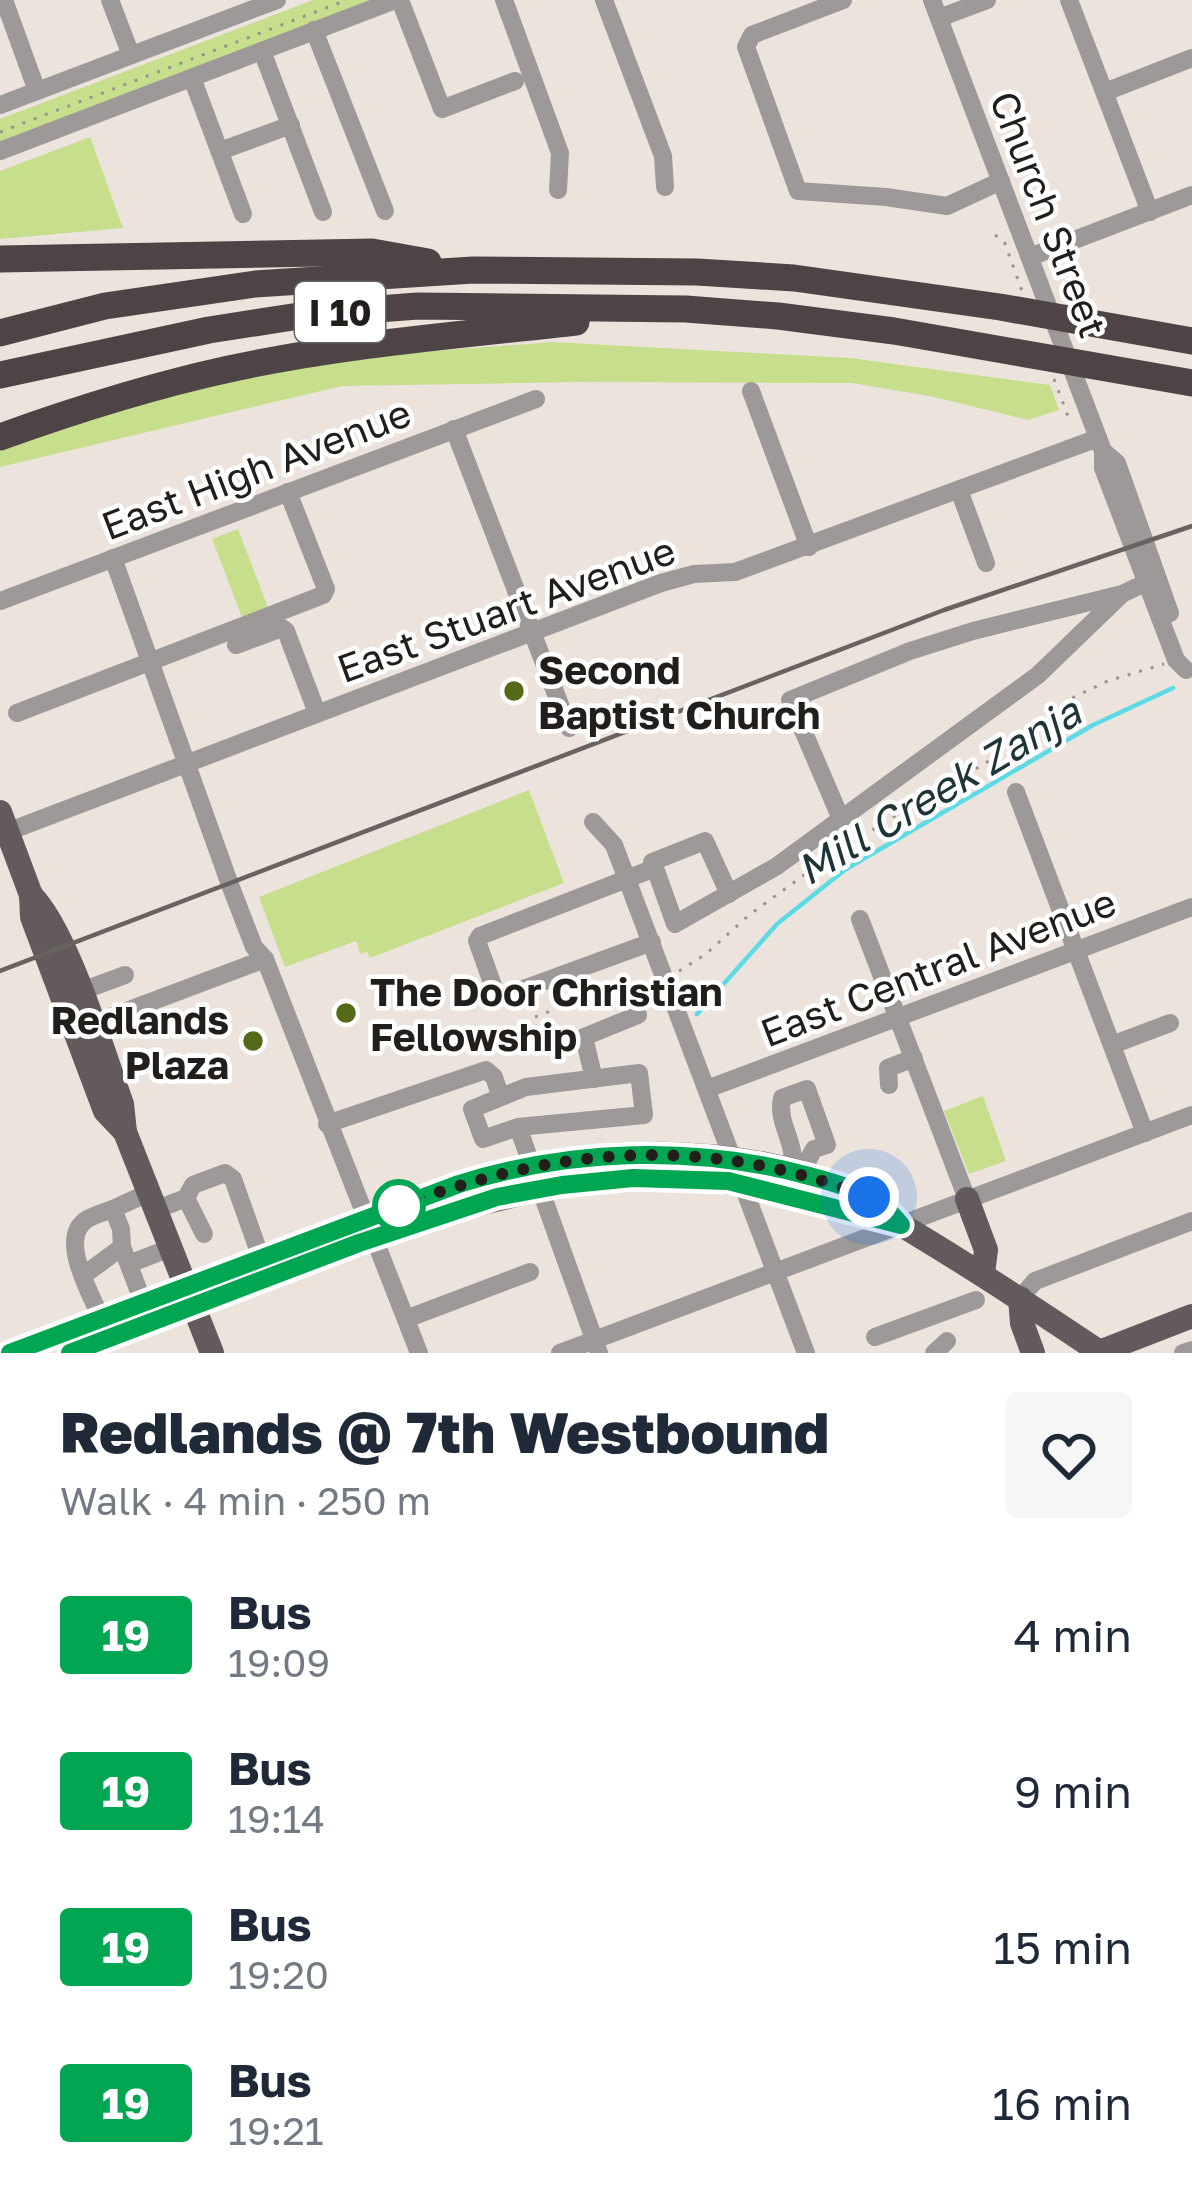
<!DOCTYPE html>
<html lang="en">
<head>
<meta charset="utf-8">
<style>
	:root { --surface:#fff; --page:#f6f6f7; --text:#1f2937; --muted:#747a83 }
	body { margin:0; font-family:"Golos Text",sans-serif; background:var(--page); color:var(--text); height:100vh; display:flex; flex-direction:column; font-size:45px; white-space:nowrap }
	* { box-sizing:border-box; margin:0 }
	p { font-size:39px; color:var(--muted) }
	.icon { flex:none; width:66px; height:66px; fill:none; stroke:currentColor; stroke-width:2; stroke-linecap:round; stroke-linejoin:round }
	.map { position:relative; height:1353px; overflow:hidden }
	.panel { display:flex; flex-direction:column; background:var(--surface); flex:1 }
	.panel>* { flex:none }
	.badge { padding:0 24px; border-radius:9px; font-size:42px; line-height:78px }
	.you { position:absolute; width:60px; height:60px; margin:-30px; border:9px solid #fff; border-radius:50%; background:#1a73e8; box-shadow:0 0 0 18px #1a73e833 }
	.map>.badge { position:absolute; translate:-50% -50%; box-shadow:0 0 0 6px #fff }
	.round { display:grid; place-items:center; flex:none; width:126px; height:126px; border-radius:12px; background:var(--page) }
	.summary { display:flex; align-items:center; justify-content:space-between; height:204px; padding:0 60px }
	h1 { font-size:57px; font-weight:800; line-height:90px }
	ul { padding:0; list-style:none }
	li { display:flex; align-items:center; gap:36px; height:156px; padding:0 60px }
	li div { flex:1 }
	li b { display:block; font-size:45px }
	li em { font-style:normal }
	li .badge { min-width:132px; font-weight:700; text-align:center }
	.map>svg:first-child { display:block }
	.green { fill:#c7df8c }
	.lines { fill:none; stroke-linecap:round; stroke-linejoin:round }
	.stream { stroke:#5cdbe5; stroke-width:4.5 }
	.path { stroke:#9a938f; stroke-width:3; stroke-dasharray:3 9; stroke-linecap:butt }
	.minor { stroke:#9d9999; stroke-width:18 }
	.major { stroke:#625a5c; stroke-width:24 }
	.highway { stroke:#4e4446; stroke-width:27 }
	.rail { stroke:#686360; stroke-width:4.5 }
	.line-casing { stroke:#fff; stroke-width:27 }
	.line { stroke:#00a651; stroke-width:18 }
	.walk { stroke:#211e1c; stroke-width:12; stroke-dasharray:0 21.6 }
	.poi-dot { fill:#556a17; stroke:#fff; stroke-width:4.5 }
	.stop-dot { fill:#fff; stroke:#00a651; stroke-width:6 }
	.labels { text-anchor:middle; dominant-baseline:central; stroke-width:9; stroke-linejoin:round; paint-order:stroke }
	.shield { fill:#fff; stroke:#646260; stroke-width:3 }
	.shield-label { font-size:36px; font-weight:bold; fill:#211e1c }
	.street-label { font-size:39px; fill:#211e1c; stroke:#fff }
	.poi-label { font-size:39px; font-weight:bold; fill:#211e1c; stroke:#fff; text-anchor:start }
	.water-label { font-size:42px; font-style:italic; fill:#1e3436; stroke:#fff }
</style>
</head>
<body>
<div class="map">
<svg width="1192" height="1353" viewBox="0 0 1192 1353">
	<rect width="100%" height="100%" fill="#ece3dd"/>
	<!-- green -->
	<g class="green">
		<path d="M313,0H376L0,144V119Z"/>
		<path d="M90,137L123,228L0,239V171Z"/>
		<path d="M552,342L850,358L1050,385L1059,410L1028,420L934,397L852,383L579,382L342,386L0,467V451C109,408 224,379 340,361C410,351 481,348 552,342Z"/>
		<path d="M238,529L269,610L243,620L212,539Z"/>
		<path d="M529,790L564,883L370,958L367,952L360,954L356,941L285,967L259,897Z"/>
		<path d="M983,1096L1006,1161L969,1174L944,1111Z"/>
	</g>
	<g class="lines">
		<!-- stream -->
		<path class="stream" d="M697,1014L777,924L846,869L1093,725L1173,688"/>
		<!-- path -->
		<g class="path">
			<path d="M0,132L347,0"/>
			<path d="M995,235L1004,241L1022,291"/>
			<path d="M1054,379L1069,419"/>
			<path d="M679,971L706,954L749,915L807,873L883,823L1006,751L1074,697L1108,681L1164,664"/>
			<path d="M535,1017L553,1010"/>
		</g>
		<!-- minor -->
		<g class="minor">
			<path d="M4,0L37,91"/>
			<path d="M110,0L131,55"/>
			<path d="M400,0L442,109L515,81"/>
			<path d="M504,0L560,153L558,190"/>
			<path d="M604,0L663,156L665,187"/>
			<path d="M843,0L752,35L746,47L798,191L886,197L947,206L1001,181"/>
			<path d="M932,0L1103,451V468L1176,660L1186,670"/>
			<path d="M1069,0L1150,212"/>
			<path d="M939,18L987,0"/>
			<path d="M314,30L385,211"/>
			<path d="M262,51L323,212"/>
			<path d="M192,78L243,214"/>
			<path d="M1105,92L1192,58"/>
			<path d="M0,105L277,0"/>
			<path d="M0,151L395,0"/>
			<path d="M220,151L291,125"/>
			<path d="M1030,257L1192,195"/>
			<path d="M751,391L809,547"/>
			<path d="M454,429L569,728"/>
			<path d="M1103,451L1117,463L1170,613"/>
			<path d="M959,490L986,563"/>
			<path d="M113,558L229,882L254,947L265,959L419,1353"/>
			<path d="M1122,594L1038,675L841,819L790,700L910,651L973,631L1122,594L1145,583"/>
			<path d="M0,601L536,399"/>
			<path d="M236,645L282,628L286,631L317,713"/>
			<path d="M17,713L323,595L326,589L288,492"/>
			<path d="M1016,792L1145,1133"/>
			<path d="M593,822L614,845L806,1353"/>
			<path d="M7,832L661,583L694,574L735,572L1098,438"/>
			<path d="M655,868L652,862L705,841L729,894"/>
			<path d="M860,919L967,1199"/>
			<path d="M652,942L504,996L495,991L477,941L480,936L655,868L675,924L777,866L841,819"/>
			<path d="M79,992L125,975"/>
			<path d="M92,1024L265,959"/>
			<path d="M1112,1045L1170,1023"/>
			<path d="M594,1079L584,1037L638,1015"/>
			<path d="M889,1085L888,1068L914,1058"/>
			<path d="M707,1089L1192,907"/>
			<path d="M327,1124L486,1070L494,1077L500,1095"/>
			<path d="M518,1127L644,1115L639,1073L526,1087L472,1109L483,1139L518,1127L599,1353"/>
			<path d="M791,1171C799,1144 776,1125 782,1098L807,1089L827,1145L814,1149L801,1173"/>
			<path d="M186,1198L204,1234"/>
			<path d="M155,1210L186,1198L193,1185L225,1173L233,1179L261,1258"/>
			<path d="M122,1247L143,1302"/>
			<path d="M129,1264L170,1248"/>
			<path d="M84,1275L122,1247L121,1229L113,1209L148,1193"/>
			<path d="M1020,1298L1035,1281L1192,1221"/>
			<path d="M101,1318C91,1294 58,1239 86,1220C93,1215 105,1212 113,1209"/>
			<path d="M406,1319L530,1272"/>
			<path d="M875,1337L976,1300"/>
			<path d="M560,1353L1192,1115"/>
			<path d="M934,1353L947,1341"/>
			<path d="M1183,1353L1192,1350"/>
		</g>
		<!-- major -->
		<g class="major">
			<path d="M0,812L31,895L32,917L105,1111L125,1132"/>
			<path d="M31,895C67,931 103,1052 122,1104L125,1132L212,1353"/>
			<path d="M967,1199L986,1250L983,1273"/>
			<path d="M1020,1298L1022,1323L1033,1353"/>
			<path d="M11,1353L459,1183C587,1144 741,1140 865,1195C883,1203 892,1219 908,1229C973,1268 1037,1310 1101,1353"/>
			<path d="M70,1353C144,1326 218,1298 292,1269C418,1221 542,1173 679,1178C728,1180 776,1189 823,1203C850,1210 873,1222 901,1225"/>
			<path d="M1097,1353L1192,1316"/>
		</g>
		<!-- highway -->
		<g class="highway">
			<path d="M0,259L372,252L428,262"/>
			<path d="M0,333L105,306L255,284L473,270L697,272L794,278L1000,307L1192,341"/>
			<path d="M0,375L209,330L312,314L418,306L686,309L778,316L894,331L1192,383"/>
			<path d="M0,437C75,410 151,386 229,369C343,344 461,335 576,322"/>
		</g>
		<!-- rail -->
		<path class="rail" d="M0,971L944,610L1192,526"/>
	</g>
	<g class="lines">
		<!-- line casing -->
		<g class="line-casing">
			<path id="line" d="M10,1353L459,1184C571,1149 693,1145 805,1175C841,1184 879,1195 901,1225L728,1181L633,1178L562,1185L497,1197L359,1243L70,1353"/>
		</g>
		<!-- line -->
		<use href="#line" class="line"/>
		<!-- walk -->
		<path class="walk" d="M399,1206C562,1146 704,1134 869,1197"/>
	</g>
	<!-- markers -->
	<g class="poi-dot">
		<circle cx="514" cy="691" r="12"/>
		<circle cx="346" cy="1013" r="12"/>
		<circle cx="253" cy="1041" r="12"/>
	</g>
	<circle class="stop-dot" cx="399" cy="1206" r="24"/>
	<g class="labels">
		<!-- shield labels -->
		<rect class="shield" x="295" y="282" width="90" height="60" rx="9"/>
		<g class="shield-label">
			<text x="340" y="312">I 10</text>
		</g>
		<!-- street labels -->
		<g class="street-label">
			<text transform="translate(1049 214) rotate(69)">Church Street</text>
			<text transform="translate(256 469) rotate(-21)">East High Avenue</text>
			<text transform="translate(506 609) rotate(-20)">East Stuart Avenue</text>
			<text transform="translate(938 967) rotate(-21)">East Central Avenue</text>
		</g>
		<!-- poi labels -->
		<g class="poi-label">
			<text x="538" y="669">Second<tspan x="538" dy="45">Baptist Church</tspan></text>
			<text x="370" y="991">The Door Christian<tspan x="370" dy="45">Fellowship</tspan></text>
			<text x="229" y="1019" text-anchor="end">Redlands<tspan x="229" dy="45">Plaza</tspan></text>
		</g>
		<!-- water labels -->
		<g class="water-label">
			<text transform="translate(938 790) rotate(-31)">Mill Creek Zanja</text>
		</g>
	</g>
</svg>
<div class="you" style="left:869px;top:1197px"></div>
</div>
<section class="panel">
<div class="summary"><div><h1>Redlands @ 7th Westbound</h1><p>Walk · 4 min · 250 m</p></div><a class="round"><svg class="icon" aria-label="heart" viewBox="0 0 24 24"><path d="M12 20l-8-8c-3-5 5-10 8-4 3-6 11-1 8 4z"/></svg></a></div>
<ul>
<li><span class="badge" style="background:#00a651;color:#fff">19</span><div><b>Bus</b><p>19:09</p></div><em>4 min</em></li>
<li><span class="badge" style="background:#00a651;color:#fff">19</span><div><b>Bus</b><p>19:14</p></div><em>9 min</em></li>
<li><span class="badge" style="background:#00a651;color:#fff">19</span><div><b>Bus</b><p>19:20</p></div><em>15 min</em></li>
<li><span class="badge" style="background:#00a651;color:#fff">19</span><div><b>Bus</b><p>19:21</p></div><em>16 min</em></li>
</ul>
</section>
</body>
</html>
